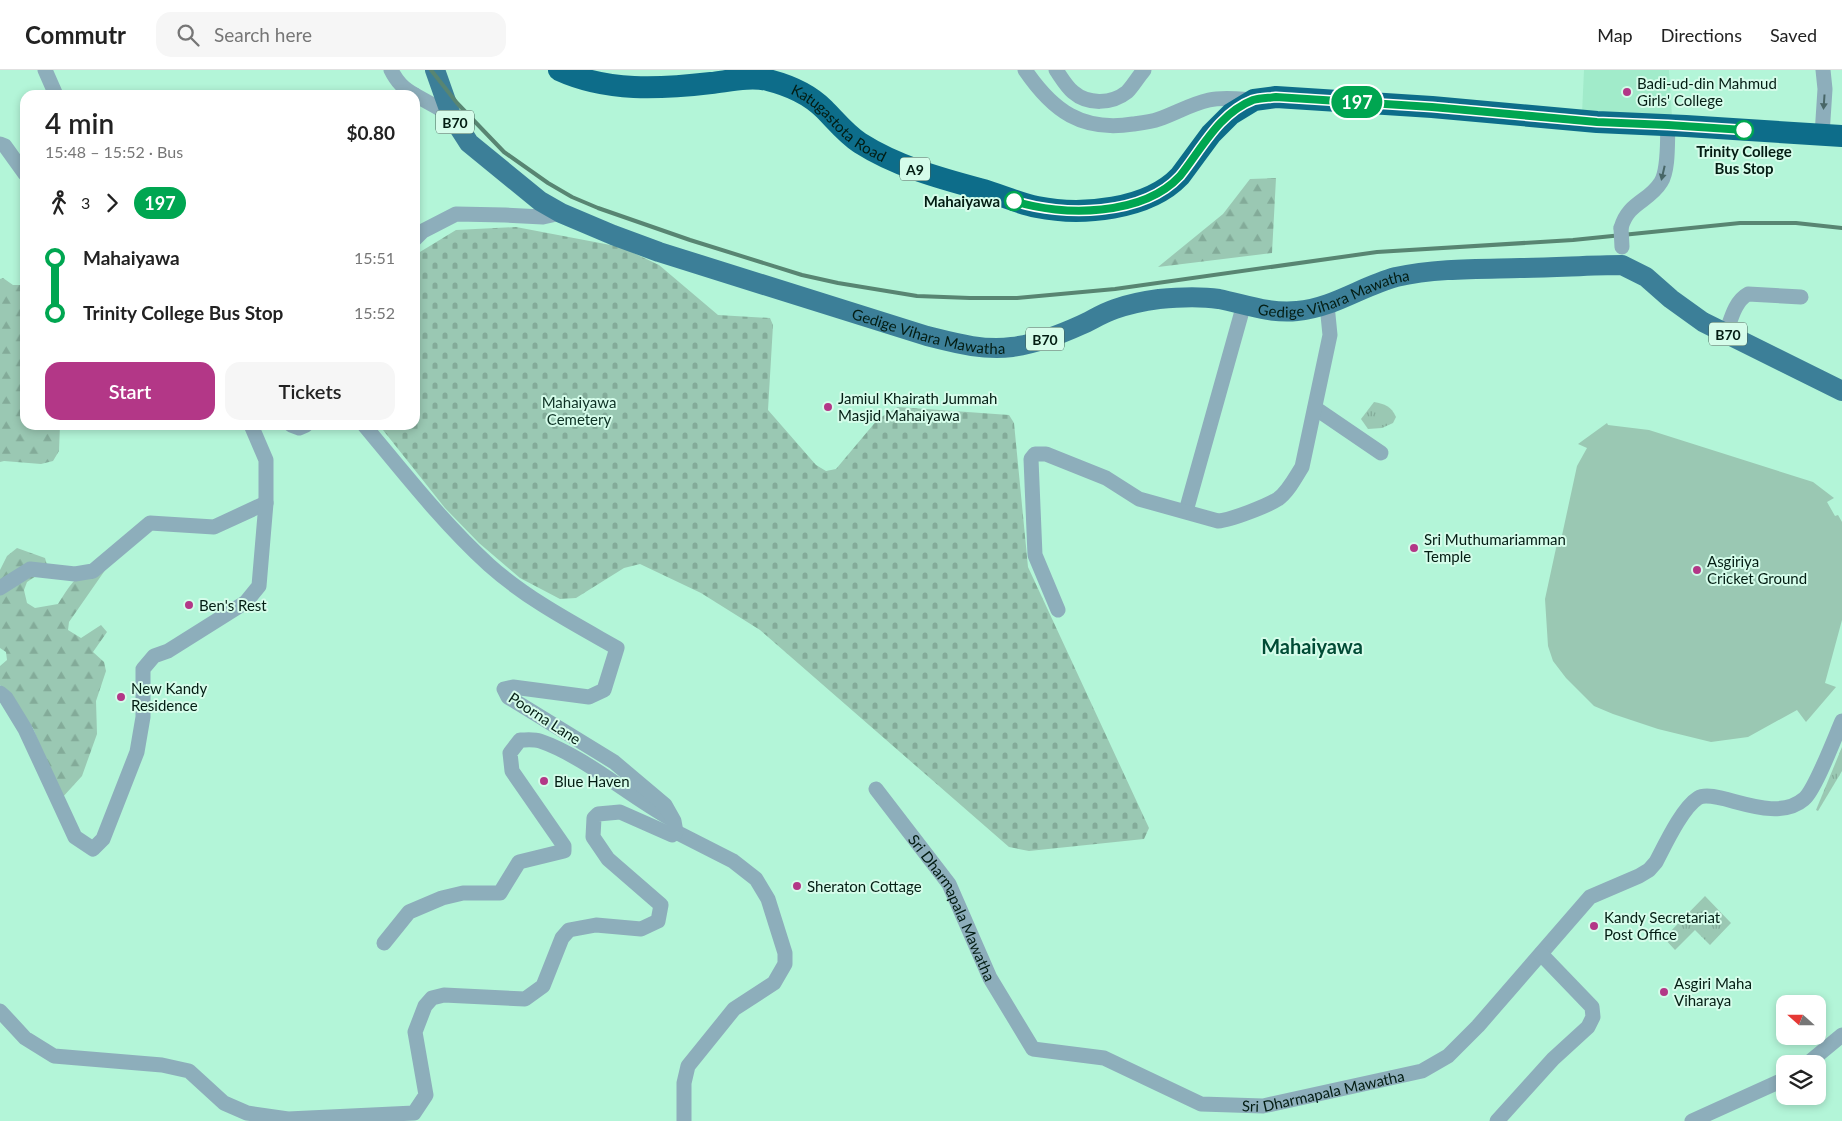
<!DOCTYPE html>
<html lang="en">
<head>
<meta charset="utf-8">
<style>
	:root { --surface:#fff; --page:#f6f6f6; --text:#222; --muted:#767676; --line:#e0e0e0; --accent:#b33787 }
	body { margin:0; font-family:Lato,sans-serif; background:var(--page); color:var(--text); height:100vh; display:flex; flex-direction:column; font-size:19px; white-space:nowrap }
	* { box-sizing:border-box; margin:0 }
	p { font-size:16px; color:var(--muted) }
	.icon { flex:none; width:28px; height:28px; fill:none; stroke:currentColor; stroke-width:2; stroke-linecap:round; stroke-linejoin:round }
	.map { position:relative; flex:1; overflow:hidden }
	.panel { position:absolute; left:20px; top:20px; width:400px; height:340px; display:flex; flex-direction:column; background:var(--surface); border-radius:15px; box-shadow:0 2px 8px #0003 }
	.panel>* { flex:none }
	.badge { padding:0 10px; border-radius:16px; font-size:18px; line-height:32px }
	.needle { width:32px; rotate:291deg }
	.controls { position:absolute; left:1776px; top:925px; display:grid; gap:10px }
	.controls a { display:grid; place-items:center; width:50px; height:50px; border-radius:10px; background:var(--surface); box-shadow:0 2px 8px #0003; font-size:25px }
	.map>.badge { position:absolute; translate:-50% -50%; box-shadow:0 0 0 2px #fff }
	.legs { display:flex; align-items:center; gap:8px; height:55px; padding:0 25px; font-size:16px }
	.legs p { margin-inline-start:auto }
	.overview { display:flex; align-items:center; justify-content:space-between; height:85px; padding:0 25px }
	h1 { font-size:28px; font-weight:600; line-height:38px }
	.primary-button { display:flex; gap:10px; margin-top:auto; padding:10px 25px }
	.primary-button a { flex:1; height:58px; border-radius:15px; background:var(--accent); color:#fff; font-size:20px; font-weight:600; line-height:58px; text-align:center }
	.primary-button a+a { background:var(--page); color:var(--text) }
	ul { padding:0 25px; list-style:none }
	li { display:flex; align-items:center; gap:18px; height:55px; font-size:19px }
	li i { display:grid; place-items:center; width:8px; height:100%; margin:0 6px; background:currentColor }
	li i::after { content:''; width:12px; height:12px; margin:-6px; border:4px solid; border-radius:50%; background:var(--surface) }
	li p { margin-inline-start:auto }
	li:first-child i { background:linear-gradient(#0000 50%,currentColor 0) }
	li:last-child i { background:linear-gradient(currentColor 50%,#0000 0) }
	header { display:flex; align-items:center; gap:30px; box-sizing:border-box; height:70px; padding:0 25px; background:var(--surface); border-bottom:1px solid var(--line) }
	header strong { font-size:24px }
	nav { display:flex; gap:28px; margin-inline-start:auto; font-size:18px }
	.search { width:350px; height:45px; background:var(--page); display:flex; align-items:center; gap:12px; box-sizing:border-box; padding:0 18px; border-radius:15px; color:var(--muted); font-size:19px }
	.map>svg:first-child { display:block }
	.built { fill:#a1ebca }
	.grass { fill:url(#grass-tufts) }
	.forest { fill:url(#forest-firs) }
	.cemetery { fill:url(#cemetery-stones) }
	.pitch { fill:#9ac8b3 }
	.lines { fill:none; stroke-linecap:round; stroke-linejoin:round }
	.minor { stroke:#8daebb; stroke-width:15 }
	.major { stroke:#3c7f98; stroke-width:20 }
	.highway { stroke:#0d6d8a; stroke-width:22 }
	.rail { stroke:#588572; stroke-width:4 }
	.minor-bridge { stroke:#8daebb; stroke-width:15 }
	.oneway { fill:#486667 }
	.line-1-casing { stroke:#fff; stroke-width:11 }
	.line-1 { stroke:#00a651; stroke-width:8 }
	.poi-dot { fill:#b33787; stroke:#d5fcea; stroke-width:2 }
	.stop-1-dot { fill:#fff; stroke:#00a651; stroke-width:2.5 }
	.labels { text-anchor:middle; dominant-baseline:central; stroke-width:4; stroke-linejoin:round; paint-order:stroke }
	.shield { fill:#d5fcea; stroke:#426054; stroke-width:1 }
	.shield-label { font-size:14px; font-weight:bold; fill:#031d13 }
	.poi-label { font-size:15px; fill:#031d13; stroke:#d5fcea; text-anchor:start }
	.street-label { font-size:15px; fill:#031d13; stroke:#d5fcea }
	.stop-label { font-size:15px; font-weight:bold; fill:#031d13; stroke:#d5fcea }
	.park-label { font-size:15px; fill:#0d3124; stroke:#d5fcea }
	.district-label { font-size:20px; font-weight:bold; fill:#004b35; stroke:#d5fcea }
</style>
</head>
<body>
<header>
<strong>Commutr</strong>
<div class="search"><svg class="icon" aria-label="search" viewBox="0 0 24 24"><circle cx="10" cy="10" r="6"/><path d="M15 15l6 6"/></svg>Search here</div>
<nav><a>Map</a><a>Directions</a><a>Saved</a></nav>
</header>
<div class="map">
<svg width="1842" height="1051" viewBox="0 0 1842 1051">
	<defs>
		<pattern id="grass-tufts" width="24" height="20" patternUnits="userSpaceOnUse" patternTransform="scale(1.25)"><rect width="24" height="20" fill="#9ac8b3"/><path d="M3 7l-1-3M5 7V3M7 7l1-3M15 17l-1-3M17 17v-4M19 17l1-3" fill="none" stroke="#83ab99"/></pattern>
		<pattern id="forest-firs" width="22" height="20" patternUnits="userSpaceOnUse" patternTransform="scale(1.25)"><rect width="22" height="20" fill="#9ac8b3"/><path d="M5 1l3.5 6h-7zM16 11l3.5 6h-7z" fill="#83ab99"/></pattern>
		<pattern id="cemetery-stones" width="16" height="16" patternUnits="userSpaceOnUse" patternTransform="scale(1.25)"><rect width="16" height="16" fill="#9ac8b3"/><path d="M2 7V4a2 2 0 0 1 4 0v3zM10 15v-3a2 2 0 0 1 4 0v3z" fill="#83ab99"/></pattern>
	</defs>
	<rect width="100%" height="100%" fill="#b3f5d8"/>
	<!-- built -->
	<path class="built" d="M1584,0H1669L1672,47L1582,44Z"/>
	<!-- grass -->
	<g class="grass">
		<path d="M1374,332C1385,334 1391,336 1396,347L1393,353L1382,358L1368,359L1361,349Z"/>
		<path d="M1842,677V701L1818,741L1816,740Z"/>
		<path d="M1705,826L1731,853L1710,875L1695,860L1675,880L1664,868Z"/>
	</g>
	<!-- forest -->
	<g class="forest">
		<path d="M1276,108L1272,183L1158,197L1223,144L1250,109Z"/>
		<path d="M3,208L13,215H25V355H60L59,381L53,391L41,394L4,391L0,392V209Z"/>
		<path d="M17,478L45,488L47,495L42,502L27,512L24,520L27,533L35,538L58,534C72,512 80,498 108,496L69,552L68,560L81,568L101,555L107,562L93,582L104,592L106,601L96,631L97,664L82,706L61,729L33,658L0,615V596L7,590L6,582L0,578V500L7,486Z"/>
	</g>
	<!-- cemetery -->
	<path class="cemetery" d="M516,157L621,177L659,195L718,245L770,248L773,255L768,340L816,395L826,401L836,399L878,349L898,337L1009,345L1014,353L1028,497L1149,758L1144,769L1029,781L1009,777L760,560L701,523L640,494L624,498L576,528L560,529L520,508L479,473L445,438L379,355H415V185L456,160Z"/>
	<!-- pitch -->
	<path class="pitch" d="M1607,353L1608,355L1649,360L1813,412L1834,428L1827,432L1835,446L1838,445L1842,452V550L1825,613L1836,617L1806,652L1797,640L1748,667L1711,672L1658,659L1613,644L1594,636L1566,608L1553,591L1548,576L1545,529L1558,469L1561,470L1577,396L1587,378L1578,374Z"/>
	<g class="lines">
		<!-- minor -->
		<g class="minor">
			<path d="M45,0L56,25"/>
			<path d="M391,0C397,12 403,18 415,25"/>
			<path d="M1025,0C1053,41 1082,62 1133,54C1141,53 1151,52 1159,49C1176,43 1191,34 1209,30C1223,27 1239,29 1254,30"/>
			<path d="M1056,0C1061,7 1066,16 1073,22C1088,35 1112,34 1127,22C1133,16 1138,7 1144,0"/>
			<path d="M415,25L451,45"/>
			<path d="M1822,65L1825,19L1823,0"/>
			<path d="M0,74L5,76L25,104"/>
			<path d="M1621,158C1628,132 1649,132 1661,112C1669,99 1667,71 1668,55"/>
			<path d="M415,169L423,161L456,144L505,145L543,147L561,143"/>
			<path d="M1726,263C1731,249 1735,231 1748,224L1801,227"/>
			<path d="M1315,338L1381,383"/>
			<path d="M291,355L299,358L306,355"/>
			<path d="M1186,441L1244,234"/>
			<path d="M0,518L30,499L75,504L93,501L150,453L214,457L266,433"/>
			<path d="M1058,540L1035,485L1031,389L1035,384H1046L1106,408L1139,429L1218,451C1231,450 1267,436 1278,429C1288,422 1295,408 1302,397L1330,265L1327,235"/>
			<path d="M0,623L6,628L25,659L75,767L93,779L103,769L137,682L143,647V599L154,586L168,581L246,532L259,516L266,433V390L251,355"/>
			<path id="s1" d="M876,719L949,814L990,908L1033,979L1104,988L1201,1034L1263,1036L1422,1001L1448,986L1478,956L1590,827L1639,806L1649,800L1656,792C1665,775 1682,738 1698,728C1716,717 1773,756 1804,729C1815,720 1835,667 1842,651"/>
			<path d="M676,762L733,791L756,809L768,829L785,883V894L774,913L734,939L688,996L684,1013V1051"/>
			<path d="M384,873L409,842L442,828L463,823H500L519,792L564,781V776L512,701L510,683L520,670C526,670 534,669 540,671C584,686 629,726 671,749"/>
			<path d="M0,941L25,968L54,986L162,995L189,1001L224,1033L247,1043L288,1049L414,1043L426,1025L415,962L425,936L432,928L444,925L525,929L543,916L562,868L569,860L596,855L641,859L658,851L661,835L608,789L593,767L594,748L598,744L620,742L672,765L676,762L674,751L665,735L614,692L508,627L504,619L513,617L589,627L604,620L617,578C573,553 527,529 489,495C443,453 404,403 364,355"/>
			<path d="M1807,994L1842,965"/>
			<path d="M1497,1051L1553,989L1588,957L1593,947L1592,937L1541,884"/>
			<path d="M1692,1051L1785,1009"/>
		</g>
		<!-- major -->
		<path class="major" id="s2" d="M435,0L451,45L469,73L540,131L561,143L613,165L659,182L927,266C955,273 984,281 1012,277C1036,274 1059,265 1081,255C1092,250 1103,243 1115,239C1129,234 1144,231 1159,229C1179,227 1199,226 1219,229C1244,234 1270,244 1297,241C1333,238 1362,216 1396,207C1436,198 1480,199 1520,198C1554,198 1588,195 1622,195L1646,207L1671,229L1703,252L1842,321"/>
		<!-- highway -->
		<path class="highway" id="s3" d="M559,0C607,22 660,19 711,13C729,11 750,6 768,10C788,15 809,24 824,39C836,51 846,64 860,73C896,96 939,108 980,119C999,124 1017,133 1037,137C1081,146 1148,140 1180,106L1211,64L1231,44L1254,30L1276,27L1432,37L1597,52L1686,56L1842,66"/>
		<!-- rail -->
		<path class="rail" d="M431,0L457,33L504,82L548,113L572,127L598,138L690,170L802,205L838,213L917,226L970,228H1017L1115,219L1377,182L1573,170L1740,153H1796L1842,158"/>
		<!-- minor-bridge -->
		<path class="minor-bridge" d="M1621,158L1622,177"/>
	</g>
	<!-- one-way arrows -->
	<defs><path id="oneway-solid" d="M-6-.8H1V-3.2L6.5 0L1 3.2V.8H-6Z" transform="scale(1.25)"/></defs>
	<g class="oneway">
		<use href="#oneway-solid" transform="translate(1824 32) rotate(94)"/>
		<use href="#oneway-solid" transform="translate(1663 103) rotate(103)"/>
	</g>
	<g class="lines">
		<!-- line-1 casing -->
		<g class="line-1-casing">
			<path id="line-1" d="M1014,131C1063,147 1143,146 1180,106C1201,80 1219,43 1253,30C1260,28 1269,28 1276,27L1432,37L1597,52L1668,55L1744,60"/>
		</g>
		<!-- line-1 -->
		<use href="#line-1" class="line-1"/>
	</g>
	<!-- markers -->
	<g class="poi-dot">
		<circle cx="1627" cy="22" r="5"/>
		<circle cx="828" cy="337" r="5"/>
		<circle cx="1414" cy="478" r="5"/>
		<circle cx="1697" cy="500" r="5"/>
		<circle cx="189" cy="535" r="5"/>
		<circle cx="121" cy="627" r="5"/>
		<circle cx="544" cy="711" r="5"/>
		<circle cx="797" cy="816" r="5"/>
		<circle cx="1594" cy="856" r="5"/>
		<circle cx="1664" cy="922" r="5"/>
	</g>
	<g class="stop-1-dot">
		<circle cx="1744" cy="60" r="9"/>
		<circle cx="1014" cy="131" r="9"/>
	</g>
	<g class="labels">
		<!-- shield labels -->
		<g class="shield">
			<rect x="436" y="40.5" width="38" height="23" rx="4"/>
			<rect x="900" y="87.5" width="30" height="23" rx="4"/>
			<rect x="1709" y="252.5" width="38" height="23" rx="4"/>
			<rect x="1026" y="257.5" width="38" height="23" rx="4"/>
		</g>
		<g class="shield-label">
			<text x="455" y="52">B70</text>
			<text x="915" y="99">A9</text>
			<text x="1728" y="264">B70</text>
			<text x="1045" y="269">B70</text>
		</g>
		<!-- poi labels -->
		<g class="poi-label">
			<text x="1637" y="13">Badi-ud-din Mahmud<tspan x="1637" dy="17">Girls' College</tspan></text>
			<text x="838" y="328">Jamiul Khairath Jummah<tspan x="838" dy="17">Masjid Mahaiyawa</tspan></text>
			<text x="1424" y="469">Sri Muthumariamman<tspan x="1424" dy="17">Temple</tspan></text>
			<text x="1707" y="491">Asgiriya<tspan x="1707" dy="17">Cricket Ground</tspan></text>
			<text x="199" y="535">Ben's Rest</text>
			<text x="131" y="618">New Kandy<tspan x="131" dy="17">Residence</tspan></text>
			<text x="554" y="711">Blue Haven</text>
			<text x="807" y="816">Sheraton Cottage</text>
			<text x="1604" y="847">Kandy Secretariat<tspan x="1604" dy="17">Post Office</tspan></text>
			<text x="1674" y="913">Asgiri Maha<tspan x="1674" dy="17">Viharaya</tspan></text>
		</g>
		<!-- street labels -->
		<g class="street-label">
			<text stroke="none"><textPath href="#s3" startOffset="296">Katugastota Road</textPath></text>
			<text stroke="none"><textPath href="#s2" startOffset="1004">Gedige Vihara Mawatha</textPath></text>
			<text stroke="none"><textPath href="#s2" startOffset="584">Gedige Vihara Mawatha</textPath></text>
			<text transform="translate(545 648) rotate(33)">Poorna Lane</text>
			<text stroke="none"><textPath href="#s1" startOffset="142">Sri Dharmapala Mawatha</textPath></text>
			<text stroke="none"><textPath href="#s1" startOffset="608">Sri Dharmapala Mawatha</textPath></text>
		</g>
		<!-- stop labels -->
		<g class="stop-label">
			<text x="1744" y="81">Trinity College<tspan x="1744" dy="17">Bus Stop</tspan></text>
			<text x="1000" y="131" text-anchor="end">Mahaiyawa</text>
		</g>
		<!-- park labels -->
		<g class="park-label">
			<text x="579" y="332">Mahaiyawa<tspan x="579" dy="17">Cemetery</tspan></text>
		</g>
		<!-- district labels -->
		<g class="district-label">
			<text x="1312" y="576">Mahaiyawa</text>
		</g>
	</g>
</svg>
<div class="controls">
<a><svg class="needle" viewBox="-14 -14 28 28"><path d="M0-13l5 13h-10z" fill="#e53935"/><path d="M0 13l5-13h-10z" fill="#767676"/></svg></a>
<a><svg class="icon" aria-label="layers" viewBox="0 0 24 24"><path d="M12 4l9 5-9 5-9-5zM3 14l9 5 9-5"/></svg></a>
</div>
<b class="badge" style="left:1357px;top:32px;background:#00a651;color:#fff">197</b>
<section class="panel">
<div class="overview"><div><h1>4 min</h1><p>15:48 – 15:52 · Bus</p></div><b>$0.80</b></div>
<div class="legs"><svg class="icon" aria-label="walk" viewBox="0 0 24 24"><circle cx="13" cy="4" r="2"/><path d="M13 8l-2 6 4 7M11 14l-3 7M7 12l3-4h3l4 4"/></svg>3<svg class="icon" aria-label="forward" viewBox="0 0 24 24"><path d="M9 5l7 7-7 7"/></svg><b class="badge" style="background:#00a651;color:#fff">197</b></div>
<ul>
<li><i style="color:#00a651"></i><b>Mahaiyawa</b><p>15:51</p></li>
<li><i style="color:#00a651"></i><b>Trinity College Bus Stop</b><p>15:52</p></li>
</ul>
<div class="primary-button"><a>Start</a><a>Tickets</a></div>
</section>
</div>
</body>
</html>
